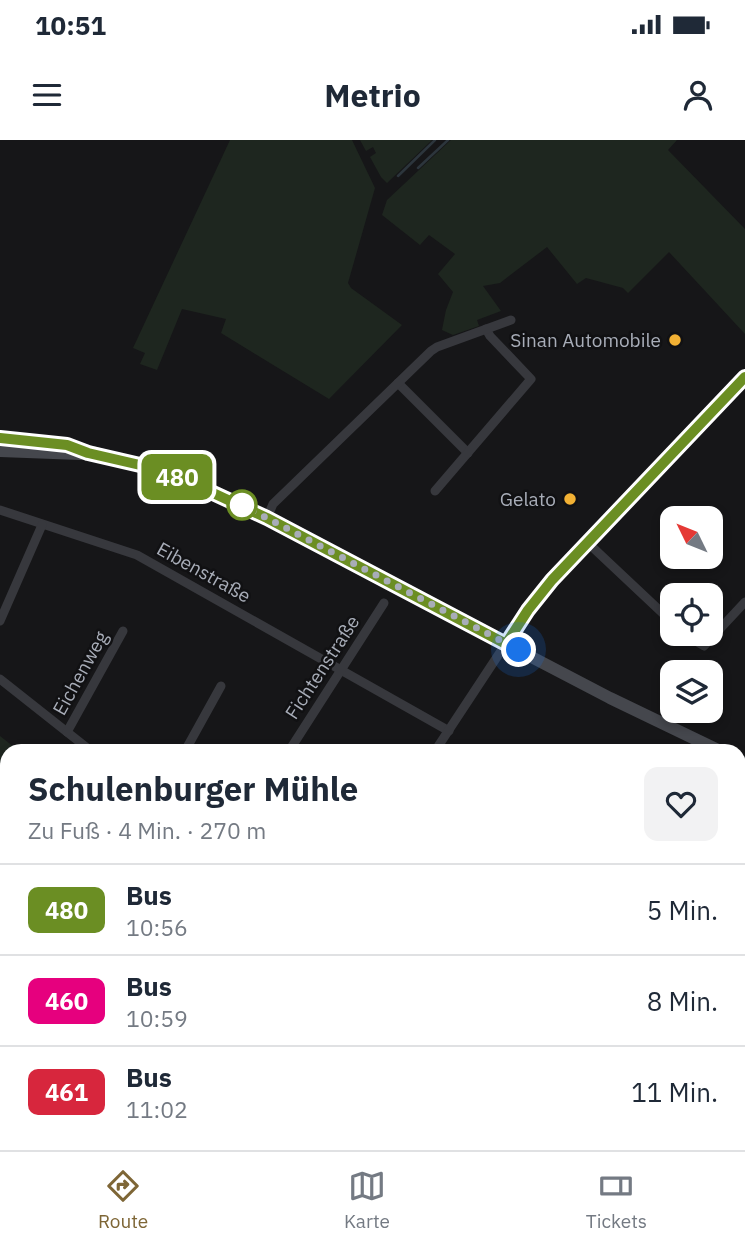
<!DOCTYPE html>
<html lang="de">
<head>
<meta charset="utf-8">
<style>
	:root { --surface:#fff; --page:#f2f2f3; --text:#1f2937; --muted:#747a83; --line:#e0e1e3; --accent:#7e6636 }
	body { margin:0; font-family:"IBM Plex Sans",sans-serif; background:var(--page); color:var(--text); height:100vh; display:flex; flex-direction:column; font-size:26px; white-space:nowrap }
	* { box-sizing:border-box; margin:0 }
	p { font-size:23px; color:var(--muted) }
	.icon { flex:none; width:38px; height:38px; fill:none; stroke:currentColor; stroke-width:2; stroke-linecap:round; stroke-linejoin:round }
	.map { position:relative; flex:1; overflow:hidden }
	.panel { position:absolute; left:0px; top:604px; width:746px; height:408px; display:flex; flex-direction:column; background:var(--surface); border-radius:21px 21px 0 0; box-shadow:0 4px 10px #0003 }
	.panel>* { flex:none }
	.badge { padding:0 14px; border-radius:10px; font-size:24px; line-height:46px }
	.needle { width:46px; rotate:313deg }
	.tools { position:absolute; left:660px; top:366px; display:grid; gap:14px }
	.tools a { display:grid; place-items:center; width:63px; height:63px; border-radius:14px; background:var(--surface); box-shadow:0 4px 10px #0003; font-size:35px }
	.you { position:absolute; width:35px; height:35px; margin:-18px; border:5px solid #fff; border-radius:50%; background:#1a73e8; box-shadow:0 0 0 10px #1a73e833 }
	.map>.badge { position:absolute; translate:-50% -50%; box-shadow:0 0 0 4px #fff }
	.round { display:grid; place-items:center; flex:none; width:74px; height:74px; border-radius:14px; background:var(--page) }
	.summary { display:flex; align-items:center; justify-content:space-between; height:119px; padding:0 28px }
	h1 { font-size:33px; font-weight:800; line-height:52px }
	ul { padding:0; list-style:none }
	li { display:flex; align-items:center; gap:21px; height:91px; padding:0 28px; border-top:2px solid var(--line) }
	li div { flex:1 }
	li b { display:block; font-size:26px }
	li em { font-style:normal }
	li .badge { min-width:77px; font-weight:700; text-align:center }
	.status { display:flex; justify-content:space-between; align-items:center; height:49px; padding:0 35px; background:var(--surface); direction:ltr }
	.status svg { height:19px; fill:currentColor }
	header { display:flex; justify-content:space-between; align-items:center; height:91px; padding:0 28px; background:var(--surface); font-size:32px; font-weight:800 }
	.tab-bar { display:flex; justify-content:space-around; align-items:center; height:98px; border-top:2px solid var(--line); background:var(--surface); font-size:19px; color:var(--muted) }
	.tab-bar a { display:grid; justify-items:center; gap:4px }
	.tab-bar .current { color:var(--accent) }
	.map>svg:first-child { display:block }
	.green { fill:#1e261f }
	.water { fill:#2c353c }
	.lines { fill:none; stroke-linecap:round; stroke-linejoin:round }
	.stream { stroke:#2c353c; stroke-width:2.5 }
	.street { stroke:#37383d; stroke-width:9 }
	.secondary { stroke:#45474d; stroke-width:12 }
	.highway { stroke:#63666e; stroke-width:16 }
	.line-casing { stroke:#fff; stroke-width:16 }
	.line { stroke:#6b8e23; stroke-width:10 }
	.walk { stroke:#a8adb8; stroke-width:7; stroke-dasharray:0 12.6 }
	.poi-dot { fill:#f2b134; stroke:#111113; stroke-width:2.5 }
	.stop-dot { fill:#fff; stroke:#6b8e23; stroke-width:3.5 }
	.labels { text-anchor:middle; dominant-baseline:central; stroke-width:5; stroke-linejoin:round; paint-order:stroke }
	.poi-label { font-size:19px; fill:#a8adb8; stroke:#111113; text-anchor:end }
	.street-label { font-size:19px; fill:#a8adb8; stroke:#111113 }
</style>
</head>
<body>
<div class="status"><b>10:51</b><svg viewBox="0 0 49 12"><path d="M0 12V9h3v3zM5 12V6h3v6zM10 12V3h3v9zM15 12V0h3v12zM26 1h20v11H26zM47 4h2v5h-2z"/></svg></div>
<header><svg class="icon" aria-label="menu" viewBox="0 0 24 24"><path d="M4 6h16M4 12h16M4 18h16"/></svg>Metrio<svg class="icon" aria-label="person" viewBox="0 0 24 24"><circle cx="12" cy="8" r="4"/><path d="M4 21q1-7 8-7t8 7"/></svg></header>
<div class="map">
<svg width="745" height="1010" viewBox="0 0 745 1010">
	<rect width="100%" height="100%" fill="#161618"/>
	<!-- green -->
	<g class="green">
		<path d="M230,0H352L375,48L348,143L351,148L402,185L329,259L221,193L226,179L182,169L157,230L140,224L145,213L133,208Z"/>
		<path d="M360,0H432L387,43L381,37L370,17L376,13L373,7L366,11Z"/>
		<path d="M451,0H677L668,10L745,89V194L669,112L628,153L623,148L586,138L577,144L547,107L500,143L483,146L501,171L477,180L479,186L453,195L442,190L446,170L453,152L438,134L455,114L429,95L420,105L382,75L387,60Z"/>
		<path d="M0,596L19,611H7V678L0,677Z"/>
		<path d="M233,1005H335L343,1010H244Z"/>
	</g>
	<!-- water -->
	<path class="water" d="M89,1004H233L244,1010H89Z"/>
	<g class="lines">
		<!-- stream -->
		<g class="stream">
			<path d="M418,28L448,0"/>
			<path d="M398,36L435,0"/>
			<path d="M555,1004L562,1010"/>
		</g>
		<!-- street -->
		<g class="street">
			<path d="M398,243L468,313"/>
			<path d="M435,351L531,239L490,196L486,189"/>
			<path d="M0,370L137,415L449,591"/>
			<path d="M267,378L273,364L431,211L437,207L511,180"/>
			<path d="M588,403L672,482"/>
			<path d="M0,481L42,385"/>
			<path d="M684,494L704,506L745,462"/>
			<path d="M0,539L91,611"/>
			<path d="M67,592L123,491"/>
			<path d="M185,611L221,546"/>
			<path d="M289,611L384,463"/>
			<path d="M435,611L528,470L552,440L745,237"/>
			<path d="M738,681L745,671"/>
		</g>
		<!-- secondary -->
		<g class="secondary">
			<path d="M0,298L67,305L154,329L227,358L610,558L720,611"/>
			<path d="M0,311L80,314"/>
			<path d="M738,620L745,623"/>
		</g>
		<!-- highway -->
		<path class="highway" d="M0,989L7,1003"/>
	</g>
	<g class="lines">
		<!-- line casing -->
		<g class="line-casing">
			<path id="line" d="M0,298L67,305L88,313L140,325L185,340L267,378L506,504L528,470L552,440L745,237"/>
		</g>
		<!-- line -->
		<use href="#line" class="line"/>
		<!-- walk -->
		<path class="walk" d="M242,365L519,510"/>
	</g>
	<!-- markers -->
	<g class="poi-dot">
		<circle cx="675" cy="200" r="7"/>
		<circle cx="570" cy="359" r="7"/>
	</g>
	<circle class="stop-dot" cx="242" cy="365" r="14"/>
	<g class="labels">
		<!-- poi labels -->
		<g class="poi-label">
			<text x="661" y="200">Sinan Automobile</text>
			<text x="556" y="359">Gelato</text>
		</g>
		<!-- street labels -->
		<g class="street-label">
			<text transform="translate(204 432) rotate(29)">Eibenstraße</text>
			<text transform="translate(322 527) rotate(-57)">Fichtenstraße</text>
			<text transform="translate(80 533) rotate(-61)">Eichenweg</text>
		</g>
	</g>
</svg>
<div class="tools">
<a><svg class="needle" viewBox="-14 -14 28 28"><path d="M0-13l5 13h-10z" fill="#e53935"/><path d="M0 13l5-13h-10z" fill="#747a83"/></svg></a>
<a><svg class="icon" aria-label="locate" viewBox="0 0 24 24"><circle cx="12" cy="12" r="6"/><path d="M12 2v4M12 18v4M2 12h4M18 12h4"/></svg></a>
<a><svg class="icon" aria-label="layers" viewBox="0 0 24 24"><path d="M12 4l9 5-9 5-9-5zM3 14l9 5 9-5"/></svg></a>
</div>
<div class="you" style="left:519px;top:510px"></div>
<b class="badge" style="left:177px;top:337px;background:#6b8e23;color:#fff">480</b>
<section class="panel">
<div class="summary"><div><h1>Schulenburger Mühle</h1><p>Zu Fuß · 4 Min. · 270 m</p></div><a class="round"><svg class="icon" aria-label="heart" viewBox="0 0 24 24"><path d="M12 20l-8-8c-3-5 5-10 8-4 3-6 11-1 8 4z"/></svg></a></div>
<ul>
<li><span class="badge" style="background:#6b8e23;color:#fff">480</span><div><b>Bus</b><p>10:56</p></div><em>5 Min.</em></li>
<li><span class="badge" style="background:#e6007e;color:#fff">460</span><div><b>Bus</b><p>10:59</p></div><em>8 Min.</em></li>
<li><span class="badge" style="background:#d7263d;color:#fff">461</span><div><b>Bus</b><p>11:02</p></div><em>11 Min.</em></li>
</ul>
</section>
</div>
<nav class="tab-bar">
<a class="current"><svg class="icon" aria-label="directions" viewBox="0 0 24 24"><path d="M12 3l9 9-9 9-9-9zM9 14v-3h6M13 9l2 2-2 2"/></svg>Route</a>
<a><svg class="icon" aria-label="map" viewBox="0 0 24 24"><path d="M3 6l6-2 6 2 6-2v14l-6 2-6-2-6 2zM9 4v14M15 6v14"/></svg>Karte</a>
<a><svg class="icon" aria-label="tickets" viewBox="0 0 24 24"><path d="M3 7h18v10H3zM15 7v10"/></svg>Tickets</a>
</nav>
</body>
</html>
